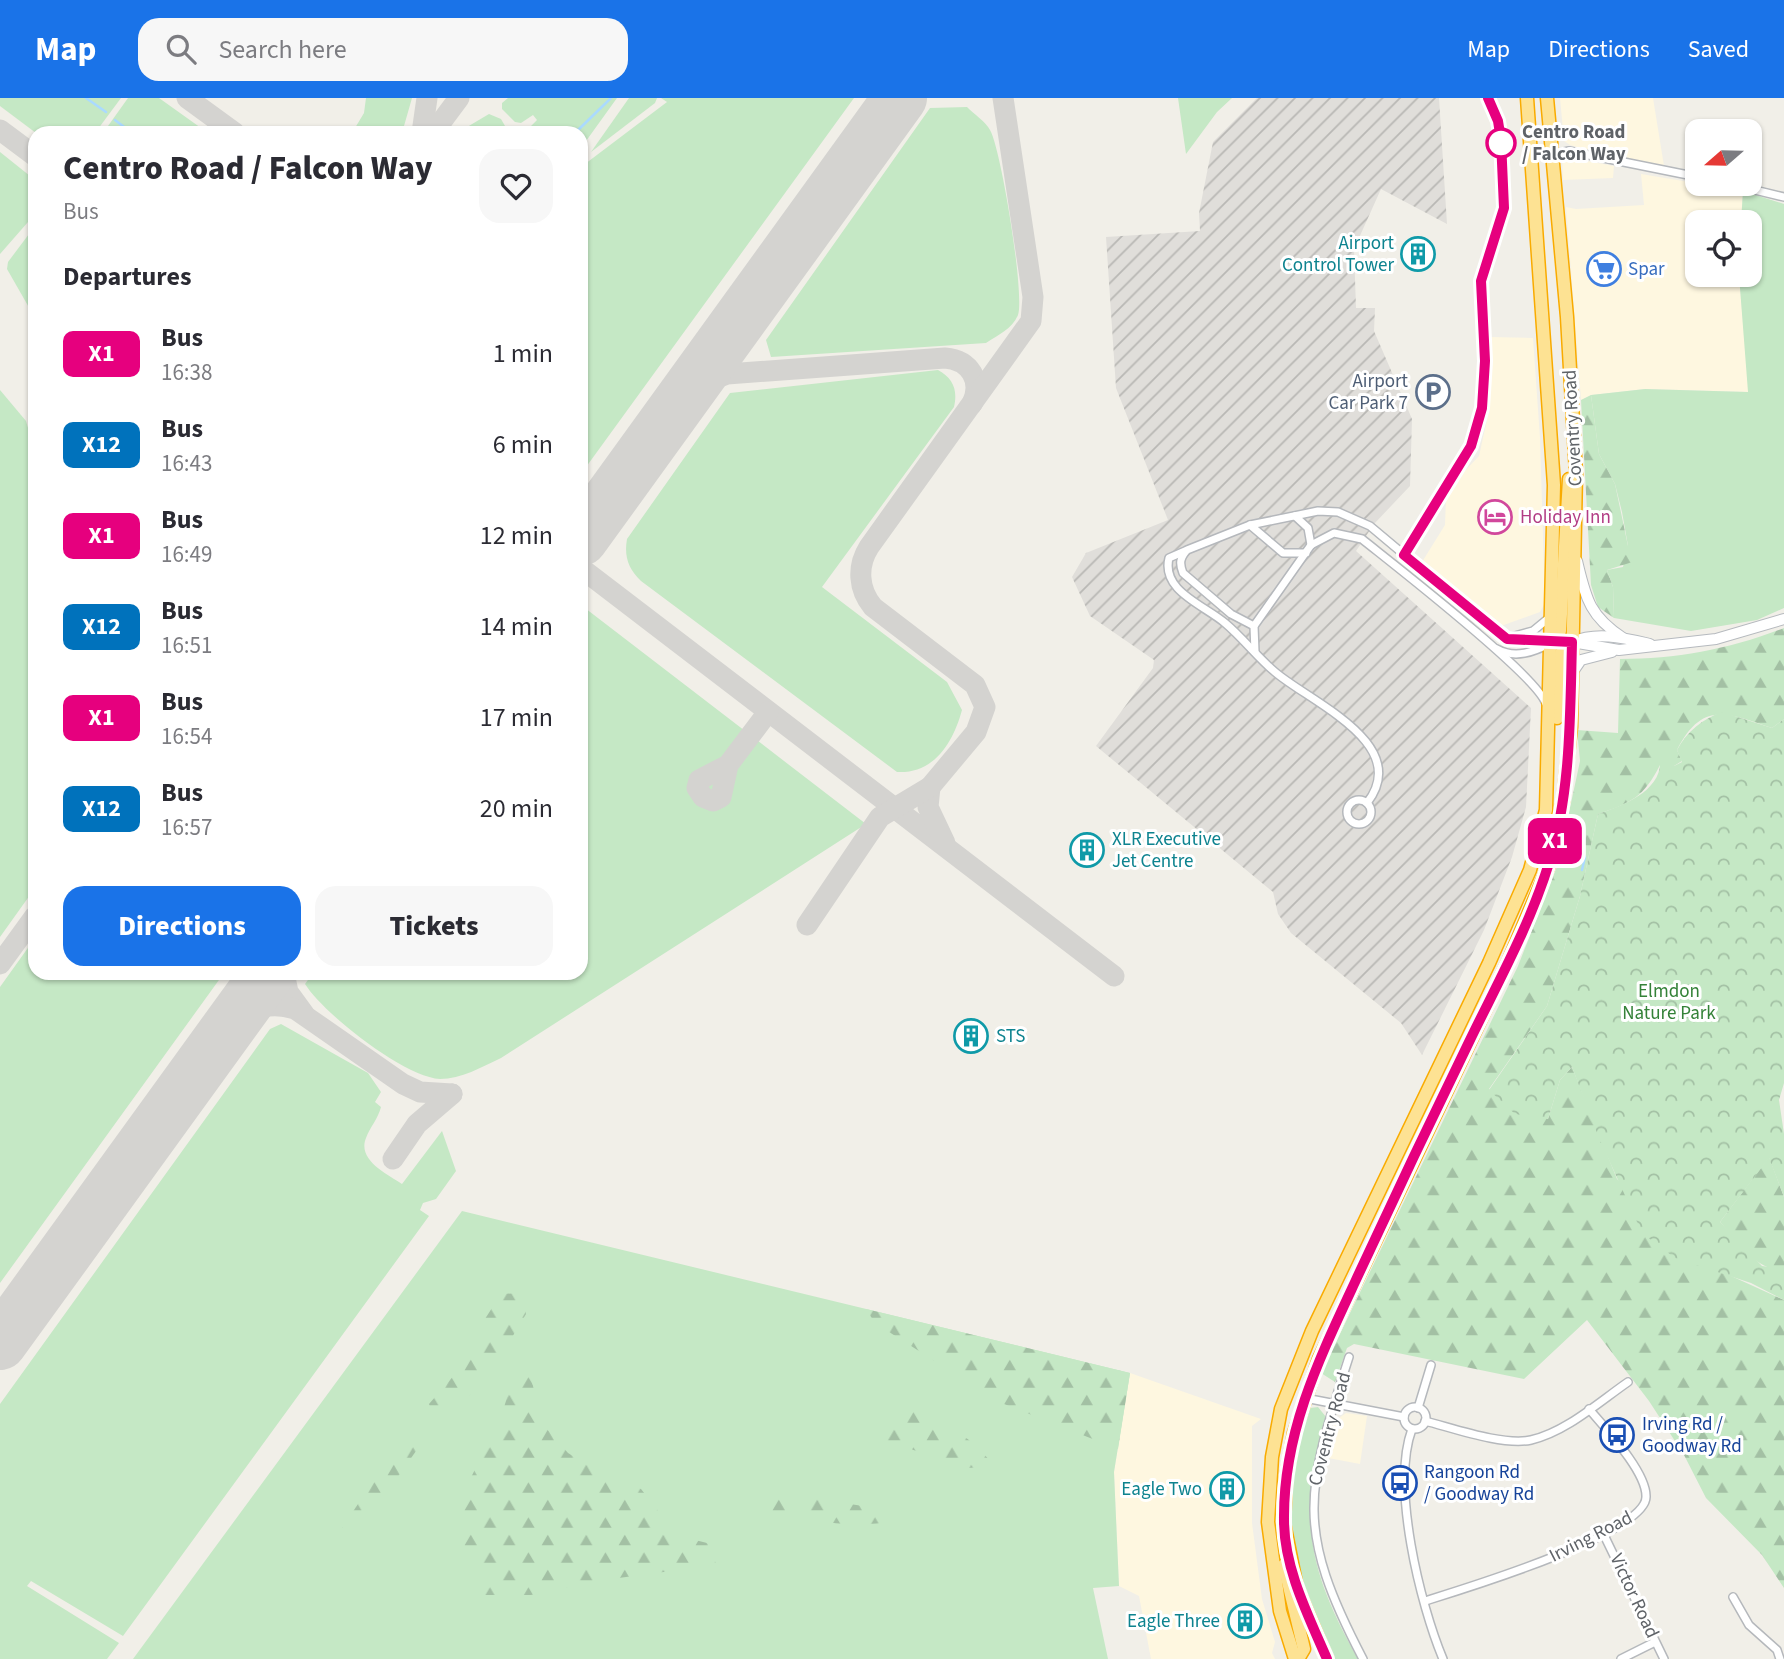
<!DOCTYPE html>
<html lang="en">
<head>
<meta charset="utf-8">
<style>
	:root { --surface:#fff; --page:#f7f7f7; --text:#2b2b33; --muted:#7c7c81; --accent:#1a73e8 }
	body { margin:0; font-family:"Source Sans 3",sans-serif; background:var(--page); color:var(--text); height:100vh; display:flex; flex-direction:column; font-size:26px; white-space:nowrap }
	* { box-sizing:border-box; margin:0 }
	p { font-size:23px; color:var(--muted) }
	.icon { flex:none; width:38px; height:38px; fill:none; stroke:currentColor; stroke-width:2; stroke-linecap:round; stroke-linejoin:round }
	.map { position:relative; flex:1; overflow:hidden }
	.panel { position:absolute; left:28px; top:28px; width:560px; height:854px; display:flex; flex-direction:column; background:var(--surface); border-radius:21px; box-shadow:0 2px 5px #0004 }
	.panel>* { flex:none }
	.badge { padding:0 14px; border-radius:10px; font-size:24px; line-height:46px }
	.needle { width:46px; rotate:250deg }
	.buttons { position:absolute; left:1685px; top:21px; display:grid; gap:14px }
	.buttons a { display:grid; place-items:center; width:77px; height:77px; border-radius:14px; background:var(--surface); box-shadow:0 2px 5px #0004; font-size:35px }
	.map>.badge { position:absolute; translate:-50% -50%; box-shadow:0 0 0 4px #fff }
	h2 { padding:0 35px; font-size:26px; line-height:63px }
	.round { display:grid; place-items:center; flex:none; width:74px; height:74px; border-radius:21px; background:var(--page) }
	.headline { display:flex; align-items:center; justify-content:space-between; height:119px; padding:0 35px }
	h1 { font-size:33px; font-weight:800; line-height:52px }
	.action { display:flex; gap:14px; margin-top:auto; padding:14px 35px }
	.action a { flex:1; height:80px; border-radius:21px; background:var(--accent); color:#fff; font-size:28px; font-weight:800; line-height:80px; text-align:center }
	.action a+a { background:var(--page); color:var(--text) }
	ul { padding:0; list-style:none }
	li { display:flex; align-items:center; gap:21px; height:91px; padding:0 35px }
	li div { flex:1 }
	li b { display:block; font-size:26px }
	li em { font-style:normal }
	li .badge { min-width:77px; font-weight:700; text-align:center }
	header { display:flex; align-items:center; gap:42px; box-sizing:border-box; height:98px; padding:0 35px; background:var(--accent); color:#fff }
	header strong { font-size:33px }
	nav { display:flex; gap:38px; margin-inline-start:auto; font-size:24px }
	.search { width:490px; height:63px; background:var(--page); display:flex; align-items:center; gap:18px; box-sizing:border-box; padding:0 24px; border-radius:21px; color:var(--muted); font-size:26px }
	.map>svg:first-child { display:block }
	.commercial { fill:#fef7e0 }
	.industrial { fill:url(#industrial-furrows) }
	.green { fill:#c5e8c5 }
	.forest { fill:url(#forest-firs) }
	.park { fill:url(#park-crowns) }
	.lines { fill:none; stroke-linecap:round; stroke-linejoin:round }
	.stream { stroke:#aadaff; stroke-width:2.5 }
	.taxiway { stroke:#d4d3d0; stroke-width:21 }
	.runway { stroke:#d4d3d0; stroke-width:54 }
	.street-casing { stroke:#b5b8bc; stroke-width:10 }
	.secondary-casing { stroke:#b6babf; stroke-width:12 }
	.highway-casing { stroke:#f9ab00; stroke-width:15 }
	.street { stroke:#fff; stroke-width:7 }
	.secondary { stroke:#fff; stroke-width:10 }
	.highway { stroke:#fde293; stroke-width:12 }
	.line-casing { stroke:#fff; stroke-width:16 }
	.line { stroke:#e6007e; stroke-width:10 }
	.stop-dot { fill:#fff; stroke:#e6007e; stroke-width:3.5 }
	.labels { text-anchor:middle; dominant-baseline:central; stroke-width:6; stroke-linejoin:round; paint-order:stroke }
	.stop-label { font-size:19px; font-weight:bold; fill:#5f6368; stroke:#fff; text-anchor:start }
	.culture-label { font-size:19px; fill:#0d838f; stroke:#fff; text-anchor:end }
	.shop-label { font-size:19px; fill:#366cbe; stroke:#fff; text-anchor:start }
	.service-label { font-size:19px; fill:#4e5e75; stroke:#fff; text-anchor:end }
	.street-label { font-size:19px; fill:#5f6368; stroke:#fff }
	.hotel-label { font-size:19px; fill:#b23c85; stroke:#fff; text-anchor:start }
	.park-label { font-size:19px; fill:#348238; stroke:#fff }
	.transit-label { font-size:19px; fill:#164399; stroke:#fff; text-anchor:start }
</style>
</head>
<body>
<header>
<strong>Map</strong>
<div class="search"><svg class="icon" aria-label="search" viewBox="0 0 24 24"><circle cx="10" cy="10" r="6"/><path d="M15 15l6 6"/></svg>Search here</div>
<nav><a>Map</a><a>Directions</a><a>Saved</a></nav>
</header>
<div class="map">
<svg width="1784" height="1561" viewBox="0 0 1784 1561">
	<defs>
		<pattern id="industrial-furrows" width="10" height="10" patternUnits="userSpaceOnUse" patternTransform="scale(1.75)"><rect width="10" height="10" fill="#e0deda"/><path d="M-1 1l2-2M0 10L10 0M9 11l2-2" fill="none" stroke="#b9b8b5"/></pattern>
		<pattern id="forest-firs" width="22" height="20" patternUnits="userSpaceOnUse" patternTransform="scale(1.75)"><rect width="22" height="20" fill="#c5e8c5"/><path d="M5 1l3.5 6h-7zM16 11l3.5 6h-7z" fill="#a3c0a4"/></pattern>
		<pattern id="park-crowns" width="20" height="18" patternUnits="userSpaceOnUse" patternTransform="scale(1.75)"><rect width="20" height="18" fill="#c5e8c5"/><path d="M2 6a3 3 0 1 1 6 0M12 15a3 3 0 1 1 6 0" fill="none" stroke="#a3c0a4"/></pattern>
	</defs>
	<rect width="100%" height="100%" fill="#f1efe8"/>
	<!-- commercial -->
	<g class="commercial">
		<path d="M1560,0H1653L1664,68L1615,60L1570,47L1564,43Z"/>
		<path d="M1565,59L1614,68L1613,80L1563,82L1562,61Z"/>
		<path d="M1641,76L1743,93L1741,124H1698V177H1739L1749,294L1645,291L1591,297L1581,302L1566,109L1576,111L1644,107Z"/>
		<path d="M1489,239L1533,240L1540,340L1545,505L1540,514L1501,528L1422,464L1445,427L1446,400L1462,376L1479,358L1488,317Z"/>
		<path d="M1130,1275L1261,1321L1252,1328V1425L1262,1501L1275,1544L1272,1555L1275,1561H1151L1139,1498L1119,1488L1114,1374Z"/>
		<path d="M1346,1315L1367,1318L1360,1366L1323,1359L1332,1325Z"/>
	</g>
	<!-- industrial -->
	<path class="industrial" d="M1257,0H1439L1447,126L1381,91L1354,151L1356,210H1375L1374,233L1412,321L1410,388L1374,426L1356,453L1531,610L1526,709L1512,759L1484,832L1422,957L1401,925L1291,835L1278,816L1273,794L1096,648L1153,570L1154,562L1090,518L1072,479L1086,455L1168,422L1116,290L1106,139L1200,133L1199,115L1213,44Z"/>
	<!-- green -->
	<g class="green">
		<path d="M0,0H121L95,35H36L0,8Z"/>
		<path d="M128,0H159L208,35H103Z"/>
		<path d="M366,0H412L402,35H352L364,15Z"/>
		<path d="M508,0H617L581,50V35H524L537,22L533,17L521,25L515,24L502,11V5Z"/>
		<path d="M629,0H657L655,5L591,54Z"/>
		<path d="M661,0H854L581,376V69L667,4Z"/>
		<path d="M1178,0H1232L1217,14L1186,56Z"/>
		<path d="M967,9C974,16 986,24 990,32C1001,51 1025,197 1018,217C1012,231 998,237 986,245L771,259L766,242L930,10Z"/>
		<path d="M489,16L501,21L509,35H457Z"/>
		<path d="M0,54L35,82V116L0,156Z"/>
		<path d="M1743,93L1784,106V510L1757,522L1691,533L1614,520L1613,489L1607,472L1623,469L1628,448L1622,414L1615,386L1599,356L1591,297L1645,291L1748,294L1739,177H1750V124H1741Z"/>
		<path d="M35,128V220L7,171L8,164Z"/>
		<path d="M938,272C953,280 958,292 954,309L822,489L947,584L962,612C953,645 934,676 897,674L641,483C628,471 624,458 627,441L730,295Z"/>
		<path d="M0,292L26,323L35,354V790L0,839Z"/>
		<path d="M581,507L866,726L501,960C482,969 461,981 440,981C404,979 324,916 305,886L313,875H581Z"/>
		<path d="M35,840V875H224L0,1185V889Z"/>
		<path d="M281,926L368,975L381,994L375,1004L381,1009C378,1021 370,1029 366,1040C357,1062 387,1076 402,1086L442,1033L456,1073L436,1101L423,1105L420,1112L429,1118L123,1538L31,1483L27,1488L119,1545L107,1561H0V1306L270,931Z"/>
		<path d="M462,1113L1130,1275L1114,1374L1119,1488L1093,1490L1108,1561H133Z"/>
		<path d="M1318,1309L1326,1319C1298,1420 1307,1470 1358,1561H1334C1324,1538 1314,1514 1304,1492C1282,1438 1290,1368 1307,1315L1310,1310Z"/>
	</g>
	<!-- forest -->
	<g class="forest">
		<path d="M1591,297L1599,356L1615,386L1628,448L1642,461L1607,472L1613,489L1614,520L1598,509L1591,487L1581,302Z"/>
		<path d="M1784,530V621L1772,630C1729,616 1703,601 1677,652L1682,663L1674,668L1660,667C1644,699 1631,705 1598,716L1580,798L1547,908L1489,991L1548,1021L1560,982L1572,969L1617,1081L1718,1172L1784,1202V1490L1762,1457L1706,1400L1684,1357L1649,1303L1587,1222L1524,1281L1354,1246L1347,1250L1335,1284L1321,1275L1518,868L1558,766L1580,663L1577,632L1618,635L1620,561C1677,561 1730,551 1784,530Z"/>
		<path d="M1769,1059L1784,1099V1171C1757,1175 1736,1142 1720,1124Z"/>
		<path d="M521,1195L526,1216C503,1253 479,1305 434,1320L429,1306L489,1237L483,1224L501,1196Z"/>
		<path d="M866,1211L1130,1275L1118,1351L999,1304L875,1225Z"/>
		<path d="M529,1272L535,1296L533,1315L568,1355L599,1374L641,1391L670,1428L691,1441L711,1446L716,1467L596,1483L531,1497H485L469,1463L454,1413L501,1320L511,1285Z"/>
		<path d="M915,1311C947,1323 974,1342 995,1369L964,1370L908,1350L882,1348L883,1323Z"/>
		<path d="M410,1328L430,1333L367,1423L349,1440L334,1442Z"/>
		<path d="M783,1396L863,1408L895,1423C850,1431 812,1423 769,1412L766,1400Z"/>
	</g>
	<!-- park -->
	<path class="park" d="M1722,614L1772,630L1784,621V985L1779,1002L1784,1036V1099L1769,1060L1720,1124L1762,1168L1784,1171V1202L1751,1185L1675,1160L1642,1135L1599,1040L1572,969L1560,982L1548,1021L1515,1016L1489,992L1547,908L1580,798L1598,716C1622,708 1663,693 1660,661L1674,668L1682,664L1677,652C1687,633 1703,621 1722,614Z"/>
	<g class="lines">
		<!-- stream -->
		<g class="stream">
			<path d="M86,0L106,14"/>
			<path d="M115,22L132,35"/>
			<path d="M575,35L611,0"/>
			<path d="M1564,744L1585,759L1582,772"/>
		</g>
		<!-- taxiway -->
		<g class="taxiway">
			<path d="M187,0L235,35"/>
			<path d="M0,32L35,58"/>
			<path d="M422,35L427,0"/>
			<path d="M433,35L459,0"/>
			<path d="M691,289L727,276L945,260C970,262 983,283 972,306"/>
			<path d="M581,470L1114,878"/>
			<path d="M728,667L721,699L713,703L703,699L697,690L699,682L728,667L768,614"/>
			<path d="M930,689L928,709L945,745"/>
			<path d="M807,827L880,719L930,689L976,634L985,609L975,587L873,509C858,491 857,468 869,449L1031,223L1033,199L1003,0"/>
			<path d="M0,866L35,818"/>
			<path d="M284,875L288,894L304,916"/>
			<path d="M234,922C253,909 272,904 295,911L403,986L420,994L452,996"/>
			<path d="M393,1061L417,1026L452,996"/>
		</g>
		<!-- runway -->
		<g class="runway">
			<path d="M581,441L900,0"/>
			<path d="M0,1245L268,875"/>
		</g>
		<!-- street casing -->
		<g class="street-casing">
			<g id="street">
				<path d="M1554,61L1559,55L1569,53L1698,79"/>
				<path d="M1730,86L1784,99"/>
				<path d="M1295,418L1308,430L1311,447"/>
				<path d="M1250,427L1283,455H1306"/>
				<path d="M1185,453L1169,460C1161,493 1204,507 1225,525C1243,540 1257,559 1275,574C1310,604 1413,646 1367,705"/>
				<path d="M1254,528L1231,516L1183,475C1179,465 1180,460 1187,452L1250,427L1318,413L1338,414L1370,428L1500,537L1507,541L1551,545"/>
				<path d="M1511,539L1533,533L1550,519"/>
				<path d="M1497,551C1515,561 1534,554 1551,545"/>
				<path d="M1255,554L1254,528L1311,447L1334,435L1362,441C1393,466 1538,578 1546,606"/>
				<circle cx="1359" cy="714" r="12"/>
				<path d="M1349,1259C1305,1395 1295,1431 1363,1561"/>
				<path d="M1305,1300L1404,1319"/>
				<circle cx="1415" cy="1320" r="11"/>
				<path d="M1418,1310L1431,1267"/>
				<path d="M1425,1323C1453,1330 1503,1348 1531,1342C1566,1334 1599,1304 1628,1284"/>
				<path d="M1412,1331C1391,1388 1420,1506 1443,1561"/>
				<path d="M1603,1435L1664,1561"/>
				<path d="M1733,1499L1749,1527L1777,1552L1780,1561"/>
				<path d="M1425,1503C1460,1492 1646,1436 1646,1399C1647,1374 1605,1330 1589,1311"/>
				<path d="M1621,1561L1655,1544"/>
			</g>
		</g>
		<!-- secondary casing -->
		<g class="secondary-casing">
			<g id="secondary">
				<path d="M1577,463C1586,500 1589,518 1623,540"/>
				<path d="M1572,544L1619,552L1716,541L1784,521"/>
				<path d="M1572,544C1597,533 1624,540 1650,546"/>
				<path d="M1572,575L1581,562L1612,554"/>
			</g>
		</g>
		<!-- highway casing -->
		<g class="highway-casing">
			<g id="highway">
				<path d="M1551,544L1560,533L1569,381"/>
				<path d="M1557,620L1561,555L1572,544"/>
				<path d="M1284,1467L1304,1551L1298,1561"/>
				<path d="M1295,1561L1280,1513L1268,1424L1272,1359L1281,1311L1312,1233L1489,865L1530,772L1546,712L1554,387L1527,0"/>
				<path d="M1327,1561L1297,1490L1284,1425L1286,1380L1294,1335L1319,1261L1509,862L1549,767L1563,703L1571,629L1576,375L1567,219L1547,0"/>
			</g>
		</g>
		<!-- street -->
		<use href="#street" class="street"/>
		<!-- secondary -->
		<use href="#secondary" class="secondary"/>
		<!-- highway -->
		<use href="#highway" class="highway"/>
	</g>
	<g class="lines">
		<!-- line casing -->
		<g class="line-casing">
			<path id="line" d="M1327,1561C1308,1517 1284,1470 1284,1422C1283,1335 1319,1261 1355,1184C1392,1104 1430,1024 1469,944C1497,886 1530,827 1549,765C1571,694 1570,619 1572,544L1507,541L1404,457L1471,348L1482,310L1485,263L1481,183L1504,110L1501,42L1498,23L1488,0"/>
		</g>
		<!-- line -->
		<use href="#line" class="line"/>
	</g>
	<!-- icons -->
	<defs>
		<g id="building-ring" transform="scale(1.75)"><circle r="9.5" fill="#fff" stroke="#0f9aa8" stroke-width="1.5"/><path d="M-4-6H4V6H1V3H-1V6H-4ZM-2.5-4.3h1.7v1.8h-1.7ZM.8-4.3h1.7v1.8H.8ZM-2.5-1h1.7V.8h-1.7ZM.8-1h1.7V.8H.8Z" fill="#0f9aa8"/></g>
		<g id="supermarket-ring" transform="scale(1.75)"><circle r="9.5" fill="#fff" stroke="#3f7fe0" stroke-width="1.5"/><path d="M-6-5.5h2.5l.6 2H6L4.5 2H-2.5L-4.4-4H-6ZM-1.5 3.2a1.3 1.3 0 1 0 .1 0ZM3 3.2a1.3 1.3 0 1 0 .1 0Z" fill="#3f7fe0"/></g>
		<g id="parking-ring" transform="scale(1.75)"><circle r="9.5" fill="#fff" stroke="#5c6f8a" stroke-width="1.5"/><path d="M-3.5-5.5H1a3.5 3.5 0 0 1 0 7H-1V5.5H-3.5ZM-1-3.4V-.6H.8a1.4 1.4 0 0 0 0-2.8Z" fill="#5c6f8a"/></g>
		<g id="hotel-ring" transform="scale(1.75)"><circle r="9.5" fill="#fff" stroke="#d1479c" stroke-width="1.5"/><path d="M-6-4.5h1.5V1H6V5H4.5V3h-9V5H-6ZM-4 0a1.8 1.8 0 1 1 3.6 0ZM.5 0V-2.5h3Q6-2.5 6 0Z" fill="#d1479c"/></g>
		<g id="bus-ring" transform="scale(1.75)"><circle r="9.5" fill="#fff" stroke="#1a4fb4" stroke-width="1.5"/><path d="M-5-6H5V4H4V6H2V4H-2V6H-4V4H-5ZM-3.5-4V0h7V-4ZM-3.5 1.2v1.5H-2V1.2ZM2 1.2v1.5H3.5V1.2Z" fill="#1a4fb4"/></g>
	</defs>
	<g fill-rule="evenodd">
		<use href="#building-ring" x="1418" y="156"/>
		<use href="#supermarket-ring" x="1604" y="171"/>
		<use href="#parking-ring" x="1433" y="294"/>
		<use href="#hotel-ring" x="1495" y="419"/>
		<use href="#building-ring" x="1087" y="752"/>
		<use href="#building-ring" x="971" y="938"/>
		<use href="#bus-ring" x="1617" y="1337"/>
		<use href="#bus-ring" x="1400" y="1385"/>
		<use href="#building-ring" x="1227" y="1391"/>
		<use href="#building-ring" x="1245" y="1523"/>
	</g>
	<!-- markers -->
	<circle class="stop-dot" cx="1501" cy="45" r="14"/>
	<g class="labels">
		<!-- stop labels -->
		<g class="stop-label">
			<text x="1522" y="34">Centro Road<tspan x="1522" dy="22">/ Falcon Way</tspan></text>
		</g>
		<!-- culture labels -->
		<g class="culture-label">
			<text x="1394" y="145">Airport<tspan x="1394" dy="22">Control Tower</tspan></text>
			<text x="1112" y="741" text-anchor="start">XLR Executive<tspan x="1112" dy="22">Jet Centre</tspan></text>
			<text x="996" y="938" text-anchor="start">STS</text>
			<text x="1202" y="1391">Eagle Two</text>
			<text x="1220" y="1523">Eagle Three</text>
		</g>
		<!-- shop labels -->
		<g class="shop-label">
			<text x="1628" y="171">Spar</text>
		</g>
		<!-- service labels -->
		<g class="service-label">
			<text x="1408" y="283">Airport<tspan x="1408" dy="22">Car Park 7</tspan></text>
		</g>
		<!-- street labels -->
		<g class="street-label">
			<text transform="translate(1573 330) rotate(-93)">Coventry Road</text>
			<text transform="translate(1330 1331) rotate(-75)">Coventry Road</text>
			<text transform="translate(1591 1439) rotate(-27)">Irving Road</text>
			<text transform="translate(1634 1498) rotate(65)">Victor Road</text>
		</g>
		<!-- hotel labels -->
		<g class="hotel-label">
			<text x="1520" y="419">Holiday Inn</text>
		</g>
		<!-- park labels -->
		<g class="park-label">
			<text x="1669" y="893">Elmdon<tspan x="1669" dy="22">Nature Park</tspan></text>
		</g>
		<!-- transit labels -->
		<g class="transit-label">
			<text x="1642" y="1326">Irving Rd /<tspan x="1642" dy="22">Goodway Rd</tspan></text>
			<text x="1424" y="1374">Rangoon Rd<tspan x="1424" dy="22">/ Goodway Rd</tspan></text>
		</g>
	</g>
</svg>
<div class="buttons">
<a><svg class="needle" viewBox="-14 -14 28 28"><path d="M0-13l5 13h-10z" fill="#e53935"/><path d="M0 13l5-13h-10z" fill="#7c7c81"/></svg></a>
<a><svg class="icon" aria-label="locate" viewBox="0 0 24 24"><circle cx="12" cy="12" r="6"/><path d="M12 2v4M12 18v4M2 12h4M18 12h4"/></svg></a>
</div>
<b class="badge" style="left:1555px;top:743px;background:#e6007e;color:#fff">X1</b>
<section class="panel">
<div class="headline"><div><h1>Centro Road / Falcon Way</h1><p>Bus</p></div><a class="round"><svg class="icon" aria-label="heart" viewBox="0 0 24 24"><path d="M12 20l-8-8c-3-5 5-10 8-4 3-6 11-1 8 4z"/></svg></a></div>
<h2>Departures</h2>
<ul>
<li><span class="badge" style="background:#e6007e;color:#fff">X1</span><div><b>Bus</b><p>16:38</p></div><em>1 min</em></li>
<li><span class="badge" style="background:#0072bc;color:#fff">X12</span><div><b>Bus</b><p>16:43</p></div><em>6 min</em></li>
<li><span class="badge" style="background:#e6007e;color:#fff">X1</span><div><b>Bus</b><p>16:49</p></div><em>12 min</em></li>
<li><span class="badge" style="background:#0072bc;color:#fff">X12</span><div><b>Bus</b><p>16:51</p></div><em>14 min</em></li>
<li><span class="badge" style="background:#e6007e;color:#fff">X1</span><div><b>Bus</b><p>16:54</p></div><em>17 min</em></li>
<li><span class="badge" style="background:#0072bc;color:#fff">X12</span><div><b>Bus</b><p>16:57</p></div><em>20 min</em></li>
</ul>
<div class="action"><a>Directions</a><a>Tickets</a></div>
</section>
</div>
</body>
</html>
